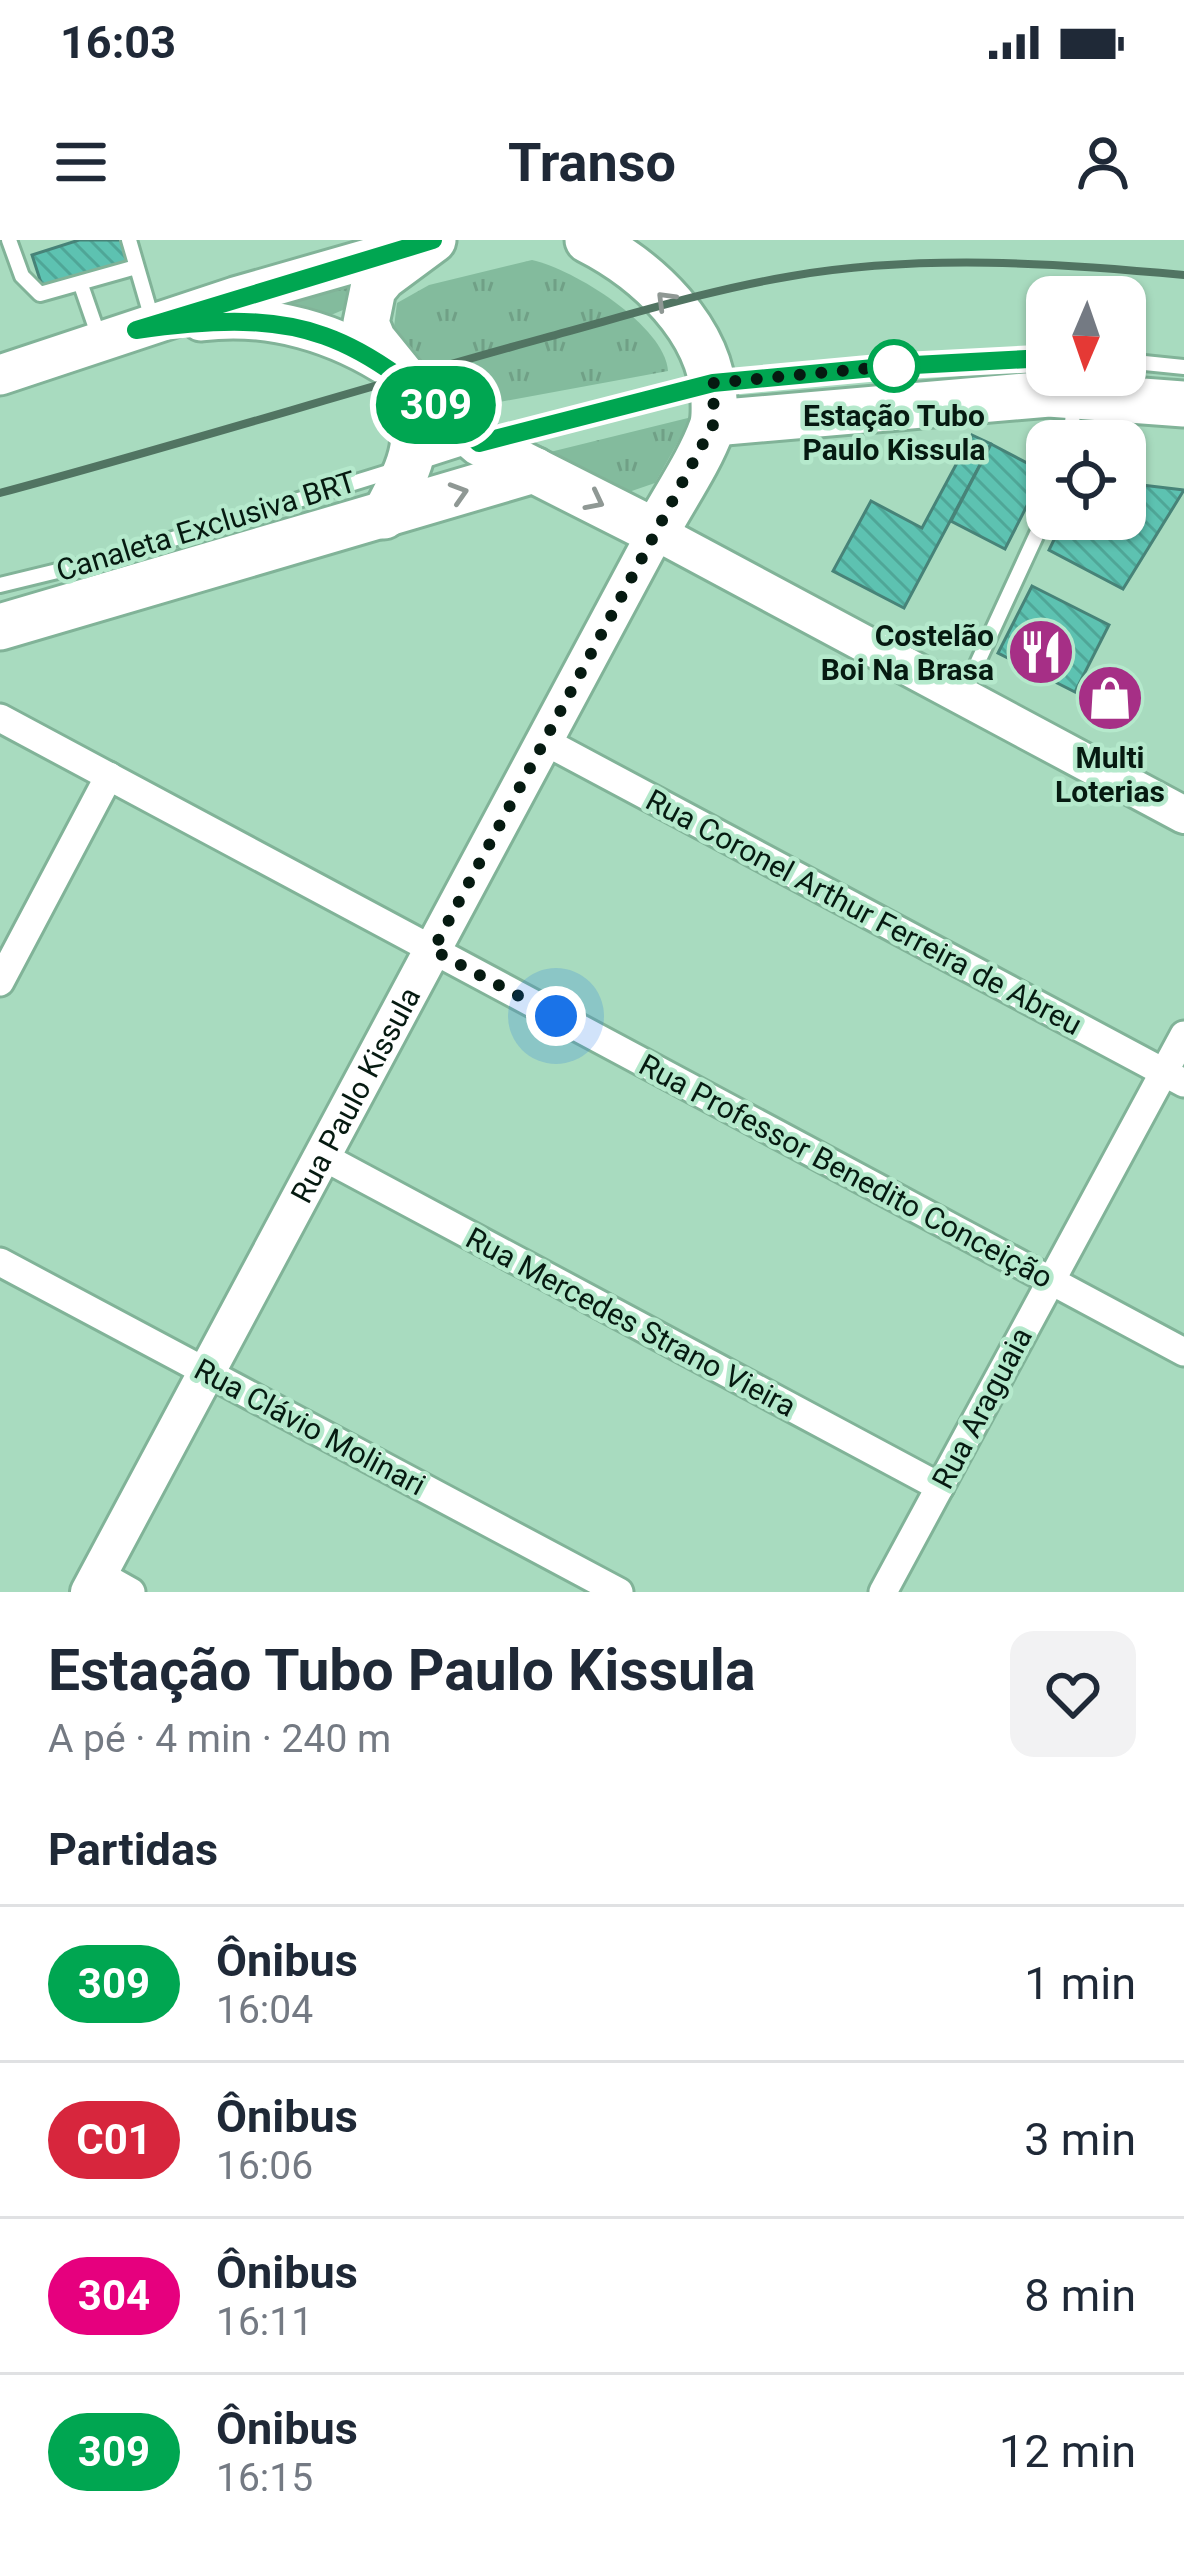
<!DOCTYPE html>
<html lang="pt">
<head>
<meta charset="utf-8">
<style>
	:root { --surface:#fff; --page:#f2f2f3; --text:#1f2937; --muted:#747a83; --line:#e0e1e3 }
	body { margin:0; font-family:Roboto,sans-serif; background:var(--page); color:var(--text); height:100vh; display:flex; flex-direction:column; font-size:45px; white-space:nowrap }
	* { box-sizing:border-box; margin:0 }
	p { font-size:39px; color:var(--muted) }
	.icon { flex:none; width:66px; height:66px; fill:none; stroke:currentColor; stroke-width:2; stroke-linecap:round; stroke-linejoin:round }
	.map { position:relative; height:1352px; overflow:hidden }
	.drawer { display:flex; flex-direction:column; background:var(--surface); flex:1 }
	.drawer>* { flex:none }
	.badge { padding:0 24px; border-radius:39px; font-size:42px; line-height:78px }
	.needle { width:78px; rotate:182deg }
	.tools { position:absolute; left:1026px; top:36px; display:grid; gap:24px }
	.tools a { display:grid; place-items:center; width:120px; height:120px; border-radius:24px; background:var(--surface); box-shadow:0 3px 9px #0004; font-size:60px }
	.you { position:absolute; width:60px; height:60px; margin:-30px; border:9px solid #fff; border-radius:50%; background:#1a73e8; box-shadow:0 0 0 18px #1a73e833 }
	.map>.badge { position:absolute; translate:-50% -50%; box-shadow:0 0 0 6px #fff }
	h2 { padding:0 48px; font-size:45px; line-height:108px }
	.round { display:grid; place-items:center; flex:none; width:126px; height:126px; border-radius:24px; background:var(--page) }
	.head { display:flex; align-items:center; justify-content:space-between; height:204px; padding:0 48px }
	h1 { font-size:57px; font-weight:700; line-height:90px }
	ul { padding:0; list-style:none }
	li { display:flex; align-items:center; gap:36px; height:156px; padding:0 48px; border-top:3px solid var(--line) }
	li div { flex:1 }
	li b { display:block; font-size:45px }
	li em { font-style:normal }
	li .badge { min-width:132px; font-weight:700; text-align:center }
	.status { display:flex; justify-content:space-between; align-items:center; height:84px; padding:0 60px; background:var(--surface); direction:ltr }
	.status svg { height:33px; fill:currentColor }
	header { display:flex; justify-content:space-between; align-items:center; height:156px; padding:0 48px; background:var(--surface); font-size:54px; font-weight:700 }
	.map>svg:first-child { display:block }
	.grass { fill:url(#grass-tufts) }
	.building { fill:url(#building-back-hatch); stroke:#478378; stroke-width:3 }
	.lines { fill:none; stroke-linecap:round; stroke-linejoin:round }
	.service-casing { stroke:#81b398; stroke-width:20 }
	.minor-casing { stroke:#81b398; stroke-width:33 }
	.tertiary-casing { stroke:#81b398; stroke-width:42 }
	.secondary-casing { stroke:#81b398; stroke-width:45 }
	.primary-casing { stroke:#81b398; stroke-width:51 }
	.service { stroke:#fff; stroke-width:14 }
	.minor { stroke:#fff; stroke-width:27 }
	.tertiary { stroke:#fff; stroke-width:36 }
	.secondary { stroke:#fff; stroke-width:39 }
	.primary { stroke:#fff; stroke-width:45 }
	.rail { stroke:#517462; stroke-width:8 }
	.oneway { stroke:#8f9894 }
	.line-casing { stroke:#fff; stroke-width:27 }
	.line { stroke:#00a651; stroke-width:18 }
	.walk { stroke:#061a11; stroke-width:12; stroke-dasharray:0 21.6 }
	.stop-dot { fill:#fff; stroke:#00a651; stroke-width:6 }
	.labels { text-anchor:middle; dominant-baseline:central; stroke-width:9; stroke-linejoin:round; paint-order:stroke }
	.stop-label { font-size:30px; font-weight:bold; fill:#061a11; stroke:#b5e9cc }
	.street-label { font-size:30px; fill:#061a11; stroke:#b5e9cc }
	.poi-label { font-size:30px; font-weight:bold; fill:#061a11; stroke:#b5e9cc; text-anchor:end }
</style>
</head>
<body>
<div class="status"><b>16:03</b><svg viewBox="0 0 49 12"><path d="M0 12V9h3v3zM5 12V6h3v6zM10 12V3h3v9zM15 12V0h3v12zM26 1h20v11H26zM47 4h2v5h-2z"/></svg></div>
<header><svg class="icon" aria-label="menu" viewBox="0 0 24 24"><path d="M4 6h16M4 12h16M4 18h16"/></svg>Transo<svg class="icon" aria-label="person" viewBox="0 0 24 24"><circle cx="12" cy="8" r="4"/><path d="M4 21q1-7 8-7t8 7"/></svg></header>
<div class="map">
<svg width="1184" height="1352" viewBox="0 0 1184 1352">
	<defs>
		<pattern id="grass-tufts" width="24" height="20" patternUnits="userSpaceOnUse" patternTransform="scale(3)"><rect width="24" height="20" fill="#83bb9d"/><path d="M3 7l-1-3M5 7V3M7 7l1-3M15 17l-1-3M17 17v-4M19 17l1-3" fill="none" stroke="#70a086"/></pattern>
		<pattern id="building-back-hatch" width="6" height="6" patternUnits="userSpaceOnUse" patternTransform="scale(3)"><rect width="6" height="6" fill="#5dc2b1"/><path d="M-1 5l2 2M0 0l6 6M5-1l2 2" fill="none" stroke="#4fa697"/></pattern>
	</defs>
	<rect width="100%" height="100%" fill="#a8dbbf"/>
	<!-- grass -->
	<g class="grass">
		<path d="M532,20C574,29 665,86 668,131L478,166L399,104L394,87L397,63L429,45Z"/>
		<path d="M356,36L350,67L324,78L256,61Z"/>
		<path d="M692,177L655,243L623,254L542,214Z"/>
	</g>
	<!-- building -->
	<g class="building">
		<path d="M79,0H124L131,22L43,49L32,15Z"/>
		<path d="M972,195L991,204L904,368L833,331L871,261L922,288Z"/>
		<path d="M991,204L1044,232L1005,309L951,281Z"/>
		<path d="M1125,243L1184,250L1123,349L1049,310L1064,279H1125Z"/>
		<path d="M1032,346L1109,385L1075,452L998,413Z"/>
	</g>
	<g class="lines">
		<!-- service casing -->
		<g class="service-casing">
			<g id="service">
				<path d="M9,0L22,36L40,54L136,27"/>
				<path d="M129,0L152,79"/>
				<path d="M81,45L99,97"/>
				<path d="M1125,121L1184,127"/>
				<path d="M496,198L713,143L895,126L1047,118"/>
				<path d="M1070,201L1074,164"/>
				<path d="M416,223L469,206"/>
				<path d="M0,345L115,317L395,230"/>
				<path d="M964,452L1047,272"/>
			</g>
		</g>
		<!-- minor casing -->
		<g class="minor-casing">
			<g id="minor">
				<path d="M0,478L1184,1112"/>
				<path d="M544,501L1184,843"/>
				<path d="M0,742L109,536"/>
				<path d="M322,916L940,1247"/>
				<path d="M0,1022L619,1352"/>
				<path d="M99,1334L131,1352"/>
				<path d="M883,1352L1184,795"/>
			</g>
		</g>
		<!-- tertiary casing -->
		<g class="tertiary-casing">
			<g id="tertiary">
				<path id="s1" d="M89,1352L656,292L1184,575"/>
			</g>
		</g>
		<!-- secondary casing -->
		<g class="secondary-casing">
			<g id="secondary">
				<path d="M201,81C270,72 338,93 395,131"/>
				<path d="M0,135L235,57L420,4"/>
			</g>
		</g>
		<!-- primary casing -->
		<g class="primary-casing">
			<g id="primary">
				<path d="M433,0L383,37L373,49L366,83L373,100L403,137L480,203L656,292C674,258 699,223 712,187C715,178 714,168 714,159C711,89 647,30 588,0"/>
				<path d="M714,183L1049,154L1184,164"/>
				<path d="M384,276C415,217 423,203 403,137"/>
				<path d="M0,387L534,230"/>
			</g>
		</g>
		<!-- service -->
		<use href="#service" class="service"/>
		<!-- minor -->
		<use href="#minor" class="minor"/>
		<!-- tertiary -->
		<use href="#tertiary" class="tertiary"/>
		<!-- secondary -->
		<use href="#secondary" class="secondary"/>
		<!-- primary -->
		<use href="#primary" class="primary"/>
		<!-- rail -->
		<path class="rail" d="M0,253C182,204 362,148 544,98C626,76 708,50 792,36C920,14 1056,23 1184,35"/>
	</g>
	<!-- one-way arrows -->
	<defs><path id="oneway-chevron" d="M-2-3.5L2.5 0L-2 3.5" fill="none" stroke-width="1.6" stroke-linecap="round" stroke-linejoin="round" transform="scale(3)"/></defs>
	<g class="oneway">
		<use href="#oneway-chevron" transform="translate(665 60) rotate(-135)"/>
		<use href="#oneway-chevron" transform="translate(459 253) rotate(-17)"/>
		<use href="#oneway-chevron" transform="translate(595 261) rotate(27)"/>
	</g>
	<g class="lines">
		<!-- line casing -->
		<g class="line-casing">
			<path id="line" d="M433,0L136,90C306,66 354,92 479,203L713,143L895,126L1047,118"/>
		</g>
		<!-- line -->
		<use href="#line" class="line"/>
		<!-- walk -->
		<path class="walk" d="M556,776L433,710L714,183L713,143L894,126"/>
	</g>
	<!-- icons -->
	<defs>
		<g id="restaurant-disc" transform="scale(3.45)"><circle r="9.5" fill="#a62f86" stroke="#b5e9cc"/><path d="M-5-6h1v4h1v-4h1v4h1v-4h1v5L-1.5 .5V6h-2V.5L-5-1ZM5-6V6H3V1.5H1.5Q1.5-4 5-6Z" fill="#fff"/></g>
		<g id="shop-disc" transform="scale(3.45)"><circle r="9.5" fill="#a62f86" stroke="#b5e9cc"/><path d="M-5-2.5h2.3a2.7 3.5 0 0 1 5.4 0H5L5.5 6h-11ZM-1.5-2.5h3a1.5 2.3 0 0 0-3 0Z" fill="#fff"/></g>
	</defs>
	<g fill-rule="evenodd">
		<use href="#restaurant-disc" x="1041" y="412"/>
		<use href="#shop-disc" x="1110" y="458"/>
	</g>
	<!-- markers -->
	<circle class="stop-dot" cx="894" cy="126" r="24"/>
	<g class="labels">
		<!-- stop labels -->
		<g class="stop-label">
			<text x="894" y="175">Estação Tubo<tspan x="894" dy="34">Paulo Kissula</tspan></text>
		</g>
		<!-- street labels -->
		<g class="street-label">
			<text transform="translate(206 286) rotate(-17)">Canaleta Exclusiva BRT</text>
			<text transform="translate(864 672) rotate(28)">Rua Coronel Arthur Ferreira de Abreu</text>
			<text stroke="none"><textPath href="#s1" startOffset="564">Rua Paulo Kissula</textPath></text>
			<text transform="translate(846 931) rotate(28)">Rua Professor Benedito Conceição</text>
			<text transform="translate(631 1082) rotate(28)">Rua Mercedes Strano Vieira</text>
			<text transform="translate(982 1168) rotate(-62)">Rua Araguaia</text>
			<text transform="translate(310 1187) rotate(28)">Rua Clávio Molinari</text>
		</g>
		<!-- poi labels -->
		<g class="poi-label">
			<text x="994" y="395">Costelão<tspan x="994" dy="34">Boi Na Brasa</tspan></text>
			<text x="1110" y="517" text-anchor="middle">Multi<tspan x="1110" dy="34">Loterias</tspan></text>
		</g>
	</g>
</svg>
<div class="tools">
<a><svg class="needle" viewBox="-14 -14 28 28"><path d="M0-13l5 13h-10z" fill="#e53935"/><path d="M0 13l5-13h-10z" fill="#747a83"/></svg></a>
<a><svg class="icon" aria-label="locate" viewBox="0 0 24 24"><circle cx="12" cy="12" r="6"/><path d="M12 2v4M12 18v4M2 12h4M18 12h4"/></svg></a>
</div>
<div class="you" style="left:556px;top:776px"></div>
<b class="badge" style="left:436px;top:165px;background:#00a651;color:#fff">309</b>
</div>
<section class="drawer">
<div class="head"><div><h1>Estação Tubo Paulo Kissula</h1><p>A pé · 4 min · 240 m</p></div><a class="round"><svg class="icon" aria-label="heart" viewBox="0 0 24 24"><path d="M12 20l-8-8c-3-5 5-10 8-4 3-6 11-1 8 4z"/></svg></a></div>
<h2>Partidas</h2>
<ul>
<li><span class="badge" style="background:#00a651;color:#fff">309</span><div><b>Ônibus</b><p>16:04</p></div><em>1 min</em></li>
<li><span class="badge" style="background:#d7263d;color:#fff">C01</span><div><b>Ônibus</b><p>16:06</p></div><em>3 min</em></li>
<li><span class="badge" style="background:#e6007e;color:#fff">304</span><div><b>Ônibus</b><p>16:11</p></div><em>8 min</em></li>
<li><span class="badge" style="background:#00a651;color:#fff">309</span><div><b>Ônibus</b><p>16:15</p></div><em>12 min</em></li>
</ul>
</section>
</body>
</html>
